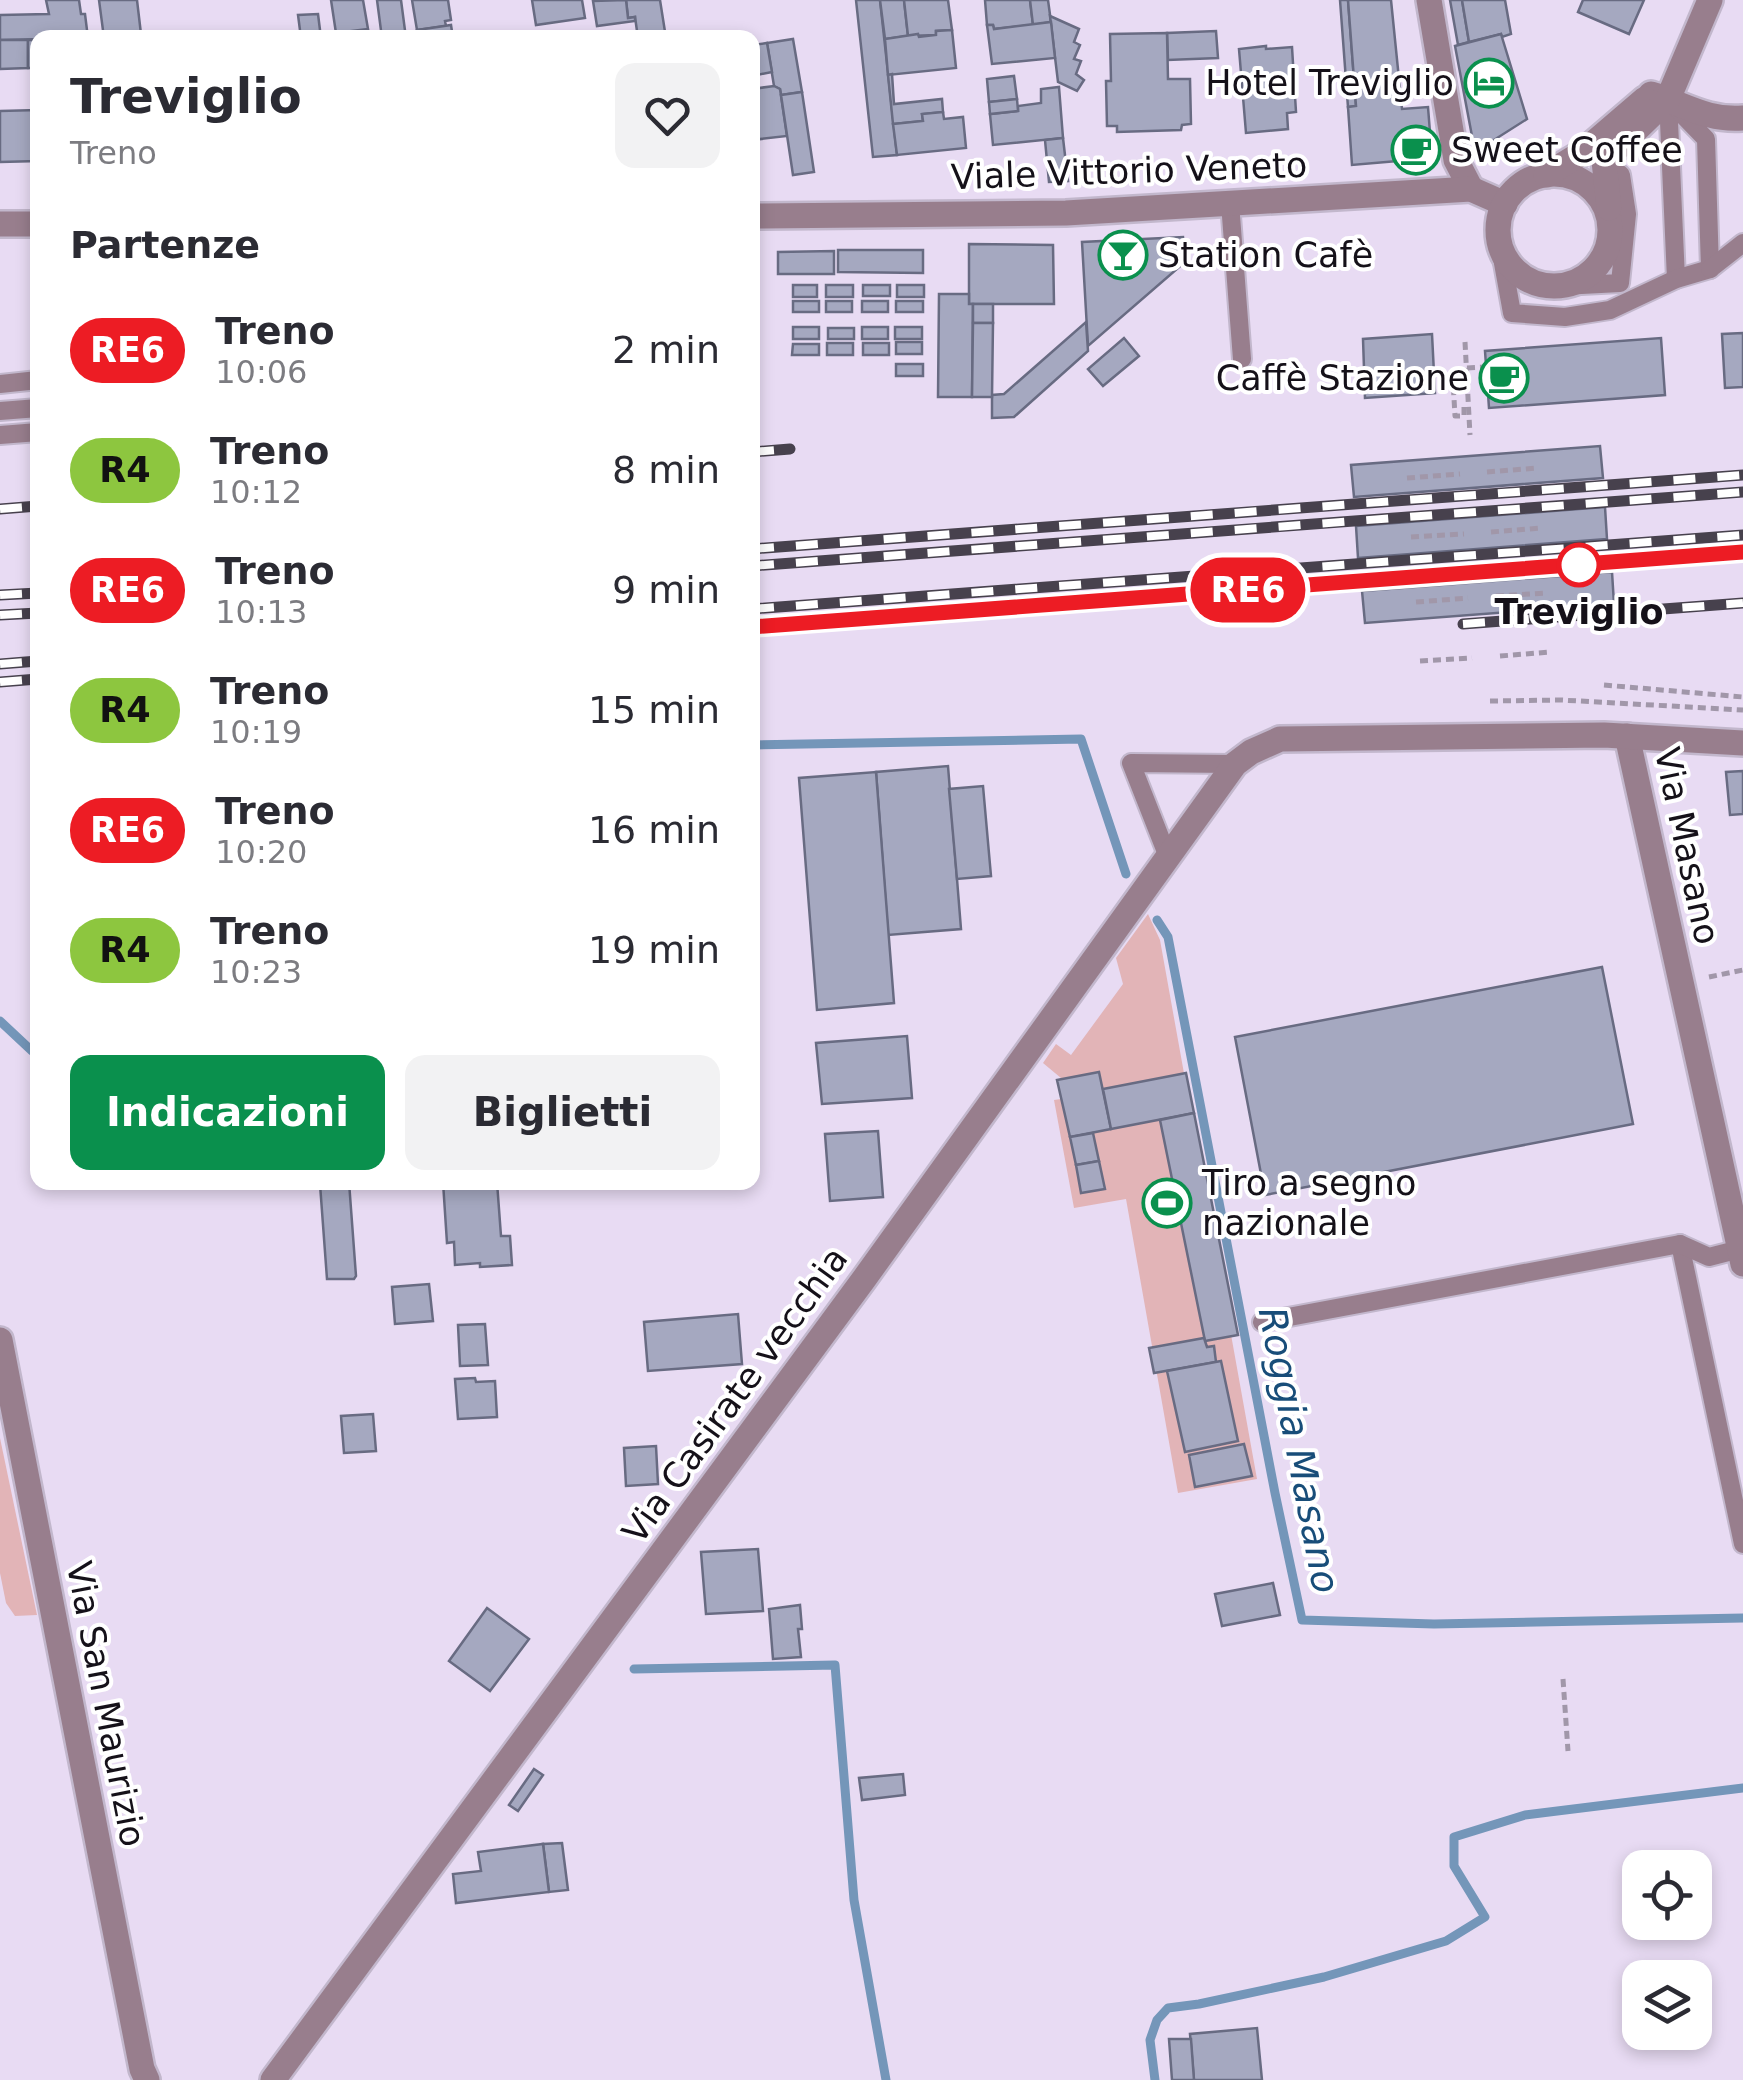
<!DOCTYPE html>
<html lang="it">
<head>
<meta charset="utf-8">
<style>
	:root { --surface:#fff; --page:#f2f2f3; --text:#2b2b33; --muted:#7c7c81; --accent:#0a904d }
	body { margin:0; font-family:"DejaVu Sans",sans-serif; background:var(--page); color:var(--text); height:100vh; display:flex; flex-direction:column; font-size:38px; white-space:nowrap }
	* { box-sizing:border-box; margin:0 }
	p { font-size:32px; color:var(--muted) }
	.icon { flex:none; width:55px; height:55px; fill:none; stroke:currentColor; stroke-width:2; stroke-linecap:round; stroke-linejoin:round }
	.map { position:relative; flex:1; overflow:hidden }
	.panel { position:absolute; left:30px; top:30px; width:730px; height:1160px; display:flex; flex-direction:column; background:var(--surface); border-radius:20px; box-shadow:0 5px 15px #0003 }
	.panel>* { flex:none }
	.badge { padding:0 20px; border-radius:32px; font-size:35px; line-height:65px }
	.fabs { position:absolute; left:1622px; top:1850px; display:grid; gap:20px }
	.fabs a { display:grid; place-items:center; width:90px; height:90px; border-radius:20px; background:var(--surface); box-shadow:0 5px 15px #0003; font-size:50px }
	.map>.badge { position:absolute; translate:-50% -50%; box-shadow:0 0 0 5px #fff }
	h2 { padding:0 40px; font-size:38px; line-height:90px }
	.round { display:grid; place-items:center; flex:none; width:105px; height:105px; border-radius:20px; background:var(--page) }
	.head { display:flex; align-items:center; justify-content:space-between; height:170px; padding:0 40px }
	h1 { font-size:48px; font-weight:700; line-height:75px }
	.action { display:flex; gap:20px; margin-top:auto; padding:20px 40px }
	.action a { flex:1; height:115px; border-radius:20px; background:var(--accent); color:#fff; font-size:40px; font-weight:700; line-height:115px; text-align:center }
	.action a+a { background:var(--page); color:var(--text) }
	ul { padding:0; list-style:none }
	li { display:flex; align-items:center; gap:30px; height:120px; padding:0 40px }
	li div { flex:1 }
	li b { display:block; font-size:38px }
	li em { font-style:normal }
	li .badge { min-width:110px; font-weight:700; text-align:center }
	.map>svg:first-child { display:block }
	.green { fill:#e2b4b7 }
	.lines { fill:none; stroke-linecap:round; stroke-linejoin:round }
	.stream { stroke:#7496b9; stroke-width:9 }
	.building { fill:#a5a8c0; stroke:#686b82; stroke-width:2.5 }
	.service-casing { stroke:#c2b7cc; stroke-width:22 }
	.minor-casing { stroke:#c2b7cc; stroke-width:30 }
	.tertiary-casing { stroke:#c2b7cc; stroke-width:30 }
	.path { stroke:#a197a9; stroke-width:5; stroke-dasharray:8 5; stroke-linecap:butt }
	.service { stroke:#987e8d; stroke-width:18 }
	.minor { stroke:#987e8d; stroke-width:25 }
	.tertiary { stroke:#987e8d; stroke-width:25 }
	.rail-casing { stroke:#47414d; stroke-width:11 }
	.rail { stroke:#fff; stroke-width:8; stroke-dasharray:22; stroke-linecap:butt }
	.line-casing { stroke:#fff; stroke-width:22 }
	.line { stroke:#ed1c24; stroke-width:15 }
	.stop-dot { fill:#fff; stroke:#ed1c24; stroke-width:5 }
	.labels { text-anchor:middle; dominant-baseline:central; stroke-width:8; stroke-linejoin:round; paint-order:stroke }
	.poi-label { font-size:35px; fill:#151119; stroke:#fff; text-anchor:start }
	.street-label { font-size:35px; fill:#151119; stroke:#fff }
	.stop-label { font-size:35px; font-weight:bold; fill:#151119; stroke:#fff }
	.water-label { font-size:38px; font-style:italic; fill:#184d79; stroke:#fff }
</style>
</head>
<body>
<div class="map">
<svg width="1743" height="2080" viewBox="0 0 1743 2080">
	<rect width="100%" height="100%" fill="#e8dbf3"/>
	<!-- green -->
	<g class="green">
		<path d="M1148,914L1160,940L1257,1479L1178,1493L1126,1199L1074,1208L1054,1100L1061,1099L1057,1080L1061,1078L1043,1063L1056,1044L1071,1055L1123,984L1116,958Z"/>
		<path d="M0,1438L37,1615L15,1616L6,1603L0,1573Z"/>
	</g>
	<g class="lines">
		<!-- stream -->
		<g class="stream">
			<path d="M752,745L1081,739L1126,874"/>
			<path d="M1157,920L1168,937L1275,1493L1302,1620L1434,1624L1743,1618"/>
			<path d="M0,1021L32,1051"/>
			<path d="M634,1669L835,1665L854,1900L886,2080"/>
			<path d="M1155,2080L1150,2040L1157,2020L1168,2008L1199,2004L1324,1977L1446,1941L1485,1917L1454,1866V1837L1525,1815L1743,1788"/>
		</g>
	</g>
	<!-- building -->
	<g class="building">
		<path d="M46,0H79L81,14H85L88,38L0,40V15L49,14Z"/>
		<path d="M99,0H137L141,34L104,38Z"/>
		<path d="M331,0H363L368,29L336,33Z"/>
		<path d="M377,0H401L406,38H382Z"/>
		<path d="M412,0H448L451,20L445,21L446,26L417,30Z"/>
		<path d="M532,0H582L585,18L536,25Z"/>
		<path d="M626,0H660L666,38H638L635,17L628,18Z"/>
		<path d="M626,0L628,18L635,17V21L597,26L593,1Z"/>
		<path d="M856,0H880L897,155L873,157Z"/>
		<path d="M880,0H904L908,36L885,39Z"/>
		<path d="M904,0H948L952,30L936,31V35L908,36Z"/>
		<path d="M985,0H1030L1033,25L994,29L993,25H987Z"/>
		<path d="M1030,0H1048L1051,22L1033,25Z"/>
		<path d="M1340,0H1348L1356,106L1348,107Z"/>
		<path d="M1348,0H1391L1402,109L1428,107L1432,158L1352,165L1348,107L1356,106Z"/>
		<path d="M1450,0H1462L1469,42L1458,45Z"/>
		<path d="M1462,0H1505L1511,34L1502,37L1501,34L1469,42Z"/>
		<path d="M1583,0H1644L1629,34L1578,12Z"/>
		<path d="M318,14L321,38H301L298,15Z"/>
		<path d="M1050,16L1079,29L1074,42L1080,45L1074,59L1081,61L1076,74L1084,80L1077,91L1058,82Z"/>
		<path d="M1051,22L1055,58L992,64L987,25H993L994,29Z"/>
		<path d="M451,25L453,38H418L417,30Z"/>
		<path d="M952,30L956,68L888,75L885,39L918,34L919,37L936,35V31Z"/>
		<path d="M1216,31L1218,58L1168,60L1167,33Z"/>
		<path d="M1167,33L1168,79H1190L1191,124L1182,125L1181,130L1117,132V126H1107L1106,81H1111L1110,34Z"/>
		<path d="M1501,34L1527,119L1475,152L1455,46Z"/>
		<path d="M793,39L802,92L781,95L780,89L774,86L767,43Z"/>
		<path d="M0,40H28V68L0,69Z"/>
		<rect x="28" y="40" width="10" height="28"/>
		<path d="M767,43L772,72L752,76V45Z"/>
		<path d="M1266,46V49L1292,47L1296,112L1287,113L1288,129L1246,133L1239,49Z"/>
		<path d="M892,74L894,104L942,99L943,112L922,114L923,121L893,124L888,75Z"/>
		<path d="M1014,76L1017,99L989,102L987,79Z"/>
		<path d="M774,86L780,89L787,136L752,140V89Z"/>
		<path d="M1059,87L1063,138L993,145L990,114L1018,111V106L1041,103V89Z"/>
		<path d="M802,92L814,172L793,175L781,95Z"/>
		<path d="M1017,99L1018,111L990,114L989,102Z"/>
		<path d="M38,110V161L0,162V111Z"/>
		<path d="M943,112L944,119L963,117L966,148L897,155L893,124L923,121L922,114Z"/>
		<path d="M1063,138L1068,181L1049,182L1045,140Z"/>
		<path d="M1183,237L1185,262L1088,346L1082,242Z"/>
		<path d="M969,244L1053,245L1054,304H969Z"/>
		<path d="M838,250H923V273L838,272Z"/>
		<path d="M834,251V274H778V252Z"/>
		<rect x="793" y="285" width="24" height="12"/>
		<rect x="826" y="285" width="27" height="12"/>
		<rect x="863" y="285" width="27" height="11"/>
		<rect x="897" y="285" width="27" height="12"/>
		<path d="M939,294H969V304H973L972,397H938Z"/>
		<rect x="793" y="301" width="26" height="11"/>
		<rect x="826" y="301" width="26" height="11"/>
		<rect x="862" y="301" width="26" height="11"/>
		<rect x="896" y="301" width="27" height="11"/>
		<rect x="973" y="304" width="20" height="19"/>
		<path d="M1086,322L1088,351L1014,417L992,418V395L1004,394Z"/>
		<path d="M973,323H993L992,397H972Z"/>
		<rect x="793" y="327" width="26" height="12"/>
		<rect x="862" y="327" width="26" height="12"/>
		<rect x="895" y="327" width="27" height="12"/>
		<rect x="828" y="328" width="26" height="11"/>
		<path d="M1743,333V387L1725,388L1722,334Z"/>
		<path d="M1432,334L1435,393L1365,398L1363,339Z"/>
		<path d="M1124,338L1139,356L1103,386L1088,369Z"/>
		<path d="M1661,338L1665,395L1489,408L1485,351Z"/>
		<rect x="896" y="342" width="26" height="12"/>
		<rect x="827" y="343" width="26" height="12"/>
		<rect x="863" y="343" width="26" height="12"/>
		<path d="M793,344H819V355H792Z"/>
		<rect x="896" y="364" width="27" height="12"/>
		<path d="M1600,446L1603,478L1354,497L1351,465Z"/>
		<path d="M1605,507L1607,539L1358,558L1356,526Z"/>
		<path d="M1612,572L1614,604L1365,623L1362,591Z"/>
		<path d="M948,766L961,929L888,935L876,772Z"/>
		<path d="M1743,771V814L1730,815L1726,772Z"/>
		<path d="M876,772L894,1003L817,1010L799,778Z"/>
		<path d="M983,786L991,876L957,879L949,789Z"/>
		<path d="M1602,967L1633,1124L1265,1195L1235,1037Z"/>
		<path d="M907,1036L912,1098L822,1104L816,1043Z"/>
		<path d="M1099,1072L1111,1129L1070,1137L1057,1080Z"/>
		<path d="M1186,1073L1194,1113L1111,1129L1103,1089Z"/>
		<path d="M1194,1113L1238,1335L1205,1341L1160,1120Z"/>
		<path d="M878,1131L883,1197L830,1201L825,1134Z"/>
		<path d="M1093,1133L1099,1161L1076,1165L1070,1137Z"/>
		<path d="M1099,1161L1105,1189L1081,1193L1076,1165Z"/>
		<path d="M340,1182H349L356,1276L354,1279H327L320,1184Z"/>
		<path d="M443,1182H497L501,1236H510L512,1265L480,1267V1263L455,1265L454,1242L447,1243Z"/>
		<path d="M429,1284L433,1321L395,1324L392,1287Z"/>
		<path d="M738,1314L742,1364L648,1371L644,1322Z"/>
		<path d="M485,1324L488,1365L460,1366L458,1325Z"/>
		<path d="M1204,1338L1207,1347L1214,1346L1216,1362L1154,1373L1149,1348Z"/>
		<path d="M1221,1361L1238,1441L1185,1452L1167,1371Z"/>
		<path d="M475,1378L476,1382L495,1381L497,1417L458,1419L455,1379Z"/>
		<path d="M373,1414L376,1451L344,1453L341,1416Z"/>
		<path d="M1244,1444L1252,1476L1195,1487L1189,1455Z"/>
		<path d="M656,1446L658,1484L626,1486L624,1448Z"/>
		<path d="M758,1549L763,1611L706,1614L701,1552Z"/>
		<path d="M1273,1583L1280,1615L1222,1626L1215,1594Z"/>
		<path d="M800,1605L802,1629H798L801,1657L773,1659L769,1609Z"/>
		<path d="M487,1608L529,1639L490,1691L449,1661Z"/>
		<path d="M534,1769L543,1775L518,1811L509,1805Z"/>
		<path d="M903,1774L905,1795L862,1800L859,1778Z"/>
		<path d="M562,1843L568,1890L549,1892L543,1844Z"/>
		<path d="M543,1844L549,1892L456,1903L453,1874L481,1871L478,1852Z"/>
		<path d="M1257,2028L1262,2080H1194L1190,2034Z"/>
		<path d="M1169,2039H1191L1194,2080H1172Z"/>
	</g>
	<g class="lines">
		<!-- service casing -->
		<g class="service-casing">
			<g id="service">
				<path d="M1668,99L1676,279"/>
				<path d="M1230,203L1242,359"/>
				<path d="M1499,241L1512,313L1565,317L1610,310L1676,279L1710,269L1706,139L1675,107"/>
				<path d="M1710,269L1743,243"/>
				<path d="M1562,286L1620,283L1627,214L1621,175L1604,161"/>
				<path d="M0,384L38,380"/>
				<path d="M0,411L38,408"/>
				<path d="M0,435L38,432"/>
				<path d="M1168,857L1131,763L1235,764"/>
				<path d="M1680,1244L1743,1544"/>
				<path d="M1262,1322L1680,1244L1709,1257L1740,1249"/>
			</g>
		</g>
		<!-- minor casing -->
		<g class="minor-casing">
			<g id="minor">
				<path d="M1429,0L1456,160L1471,189"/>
				<path d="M1651,94C1684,104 1707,121 1743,118"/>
				<path d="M752,216L1066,213L1471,189L1505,204"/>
				<path d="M0,224H38"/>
				<path d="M1627,736L1743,1264"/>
				<path d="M0,1340L142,2069L147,2080"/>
				<path d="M273,2080L864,1279L1235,764L1251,752L1280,739L1604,735L1743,743"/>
			</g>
		</g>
		<!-- tertiary casing -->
		<g class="tertiary-casing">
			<g id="tertiary">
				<circle cx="1554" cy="230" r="56"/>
				<path d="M1546,175L1582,153L1645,99"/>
				<path d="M1609,208L1604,161L1668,99L1710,0"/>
			</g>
		</g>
		<!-- path -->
		<g class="path">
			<path d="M1465,342L1470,435"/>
			<path d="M1467,368L1486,367"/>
			<path d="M1464,407V416H1455L1453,381L1468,380"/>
			<path d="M1487,472L1537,468"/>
			<path d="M1407,478L1460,474"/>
			<path d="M1491,532L1542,528"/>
			<path d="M1411,537L1464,534"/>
			<path d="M1496,596L1546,593"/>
			<path d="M1416,602L1468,598"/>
			<path d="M1500,656L1551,652"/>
			<path d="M1420,661L1472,658"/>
			<path d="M1604,685L1743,697"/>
			<path d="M1490,701L1561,700L1743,710"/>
			<path d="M1709,977L1743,970"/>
			<path d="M1563,1679L1568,1751"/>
		</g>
		<!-- service -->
		<use href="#service" class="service"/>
		<!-- minor -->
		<use href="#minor" class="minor"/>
		<!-- tertiary -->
		<use href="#tertiary" class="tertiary"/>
		<!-- rail casing -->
		<g class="rail-casing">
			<g id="rail">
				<path d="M752,452L790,449"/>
				<path d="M0,509L38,506"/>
				<path d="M752,549L1743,475"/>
				<path d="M752,566L1743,492"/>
				<path d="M0,595L38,593"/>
				<path d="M752,609L1743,535"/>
				<path d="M0,615L38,613"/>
				<path d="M1463,624L1743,603"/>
				<path d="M752,627L1743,552"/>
				<path d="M0,664L38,661"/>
				<path d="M0,682L38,679"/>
			</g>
		</g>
		<!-- rail -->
		<use href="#rail" class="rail"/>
	</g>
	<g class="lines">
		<!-- line casing -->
		<g class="line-casing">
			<path id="line" d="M752,627L1743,552"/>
		</g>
		<!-- line -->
		<use href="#line" class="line"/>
	</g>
	<!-- icons -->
	<defs>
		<g id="hotel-ring" transform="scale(2.5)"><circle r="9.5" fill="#fff" stroke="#0a904d" stroke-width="1.5"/><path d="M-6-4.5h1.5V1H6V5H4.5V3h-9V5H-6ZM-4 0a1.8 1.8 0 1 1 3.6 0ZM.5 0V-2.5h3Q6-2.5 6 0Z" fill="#0a904d"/></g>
		<g id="cafe-ring" transform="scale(2.5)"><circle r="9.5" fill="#fff" stroke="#0a904d" stroke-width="1.5"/><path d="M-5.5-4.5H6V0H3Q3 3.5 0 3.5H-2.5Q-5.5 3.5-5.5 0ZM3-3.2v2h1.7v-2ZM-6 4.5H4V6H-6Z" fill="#0a904d"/></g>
		<g id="bar-ring" transform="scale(2.5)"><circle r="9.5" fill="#fff" stroke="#0a904d" stroke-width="1.5"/><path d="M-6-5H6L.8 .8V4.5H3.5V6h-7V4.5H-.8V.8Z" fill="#0a904d"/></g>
		<g id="stadium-ring" transform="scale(2.5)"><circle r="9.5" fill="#fff" stroke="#0a904d" stroke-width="1.5"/><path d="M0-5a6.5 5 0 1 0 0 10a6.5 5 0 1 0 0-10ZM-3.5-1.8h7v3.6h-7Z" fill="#0a904d"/></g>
	</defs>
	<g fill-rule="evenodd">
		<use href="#hotel-ring" x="1489" y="83"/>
		<use href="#cafe-ring" x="1416" y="150"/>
		<use href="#bar-ring" x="1123" y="255"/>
		<use href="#cafe-ring" x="1504" y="378"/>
		<use href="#stadium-ring" x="1167" y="1203"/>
	</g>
	<!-- markers -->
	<circle class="stop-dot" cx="1579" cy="565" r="20"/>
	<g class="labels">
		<!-- poi labels -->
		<g class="poi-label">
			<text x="1454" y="83" text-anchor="end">Hotel Treviglio</text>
			<text x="1451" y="150">Sweet Coffee</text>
			<text x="1158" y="255">Station Cafè</text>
			<text x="1469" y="378" text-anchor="end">Caffè Stazione</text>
			<text x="1202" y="1183">Tiro a segno<tspan x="1202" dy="40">nazionale</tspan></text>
		</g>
		<!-- street labels -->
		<g class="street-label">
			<text transform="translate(1129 171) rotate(-2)">Viale Vittorio Veneto</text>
			<text transform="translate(1687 846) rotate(78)">Via Masano</text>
			<text transform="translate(735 1395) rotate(-54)">Via Casirate vecchia</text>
			<text transform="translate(106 1704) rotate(79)">Via San Maurizio</text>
		</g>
		<!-- stop labels -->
		<g class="stop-label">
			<text x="1579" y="612">Treviglio</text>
		</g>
		<!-- water labels -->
		<g class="water-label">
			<text transform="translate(1299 1450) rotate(79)">Roggia Masano</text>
		</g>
	</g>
</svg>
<div class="fabs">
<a><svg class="icon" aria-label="locate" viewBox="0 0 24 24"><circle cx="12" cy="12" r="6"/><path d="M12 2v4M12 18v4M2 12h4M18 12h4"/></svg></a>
<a><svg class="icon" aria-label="layers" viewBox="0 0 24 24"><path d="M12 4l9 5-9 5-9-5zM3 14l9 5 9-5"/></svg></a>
</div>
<b class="badge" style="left:1248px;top:590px;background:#ed1c24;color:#fff">RE6</b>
<section class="panel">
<div class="head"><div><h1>Treviglio</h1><p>Treno</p></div><a class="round"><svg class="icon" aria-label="heart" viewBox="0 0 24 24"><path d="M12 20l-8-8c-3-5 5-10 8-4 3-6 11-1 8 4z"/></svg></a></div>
<h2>Partenze</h2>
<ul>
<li><span class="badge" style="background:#ed1c24;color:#fff">RE6</span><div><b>Treno</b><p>10:06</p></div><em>2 min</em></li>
<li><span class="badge" style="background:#8dc63f;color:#111">R4</span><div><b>Treno</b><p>10:12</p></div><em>8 min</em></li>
<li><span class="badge" style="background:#ed1c24;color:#fff">RE6</span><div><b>Treno</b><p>10:13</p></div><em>9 min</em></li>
<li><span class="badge" style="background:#8dc63f;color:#111">R4</span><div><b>Treno</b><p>10:19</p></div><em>15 min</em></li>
<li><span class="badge" style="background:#ed1c24;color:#fff">RE6</span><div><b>Treno</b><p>10:20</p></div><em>16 min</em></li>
<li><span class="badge" style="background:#8dc63f;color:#111">R4</span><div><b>Treno</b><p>10:23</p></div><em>19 min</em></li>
</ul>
<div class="action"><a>Indicazioni</a><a>Biglietti</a></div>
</section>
</div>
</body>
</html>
